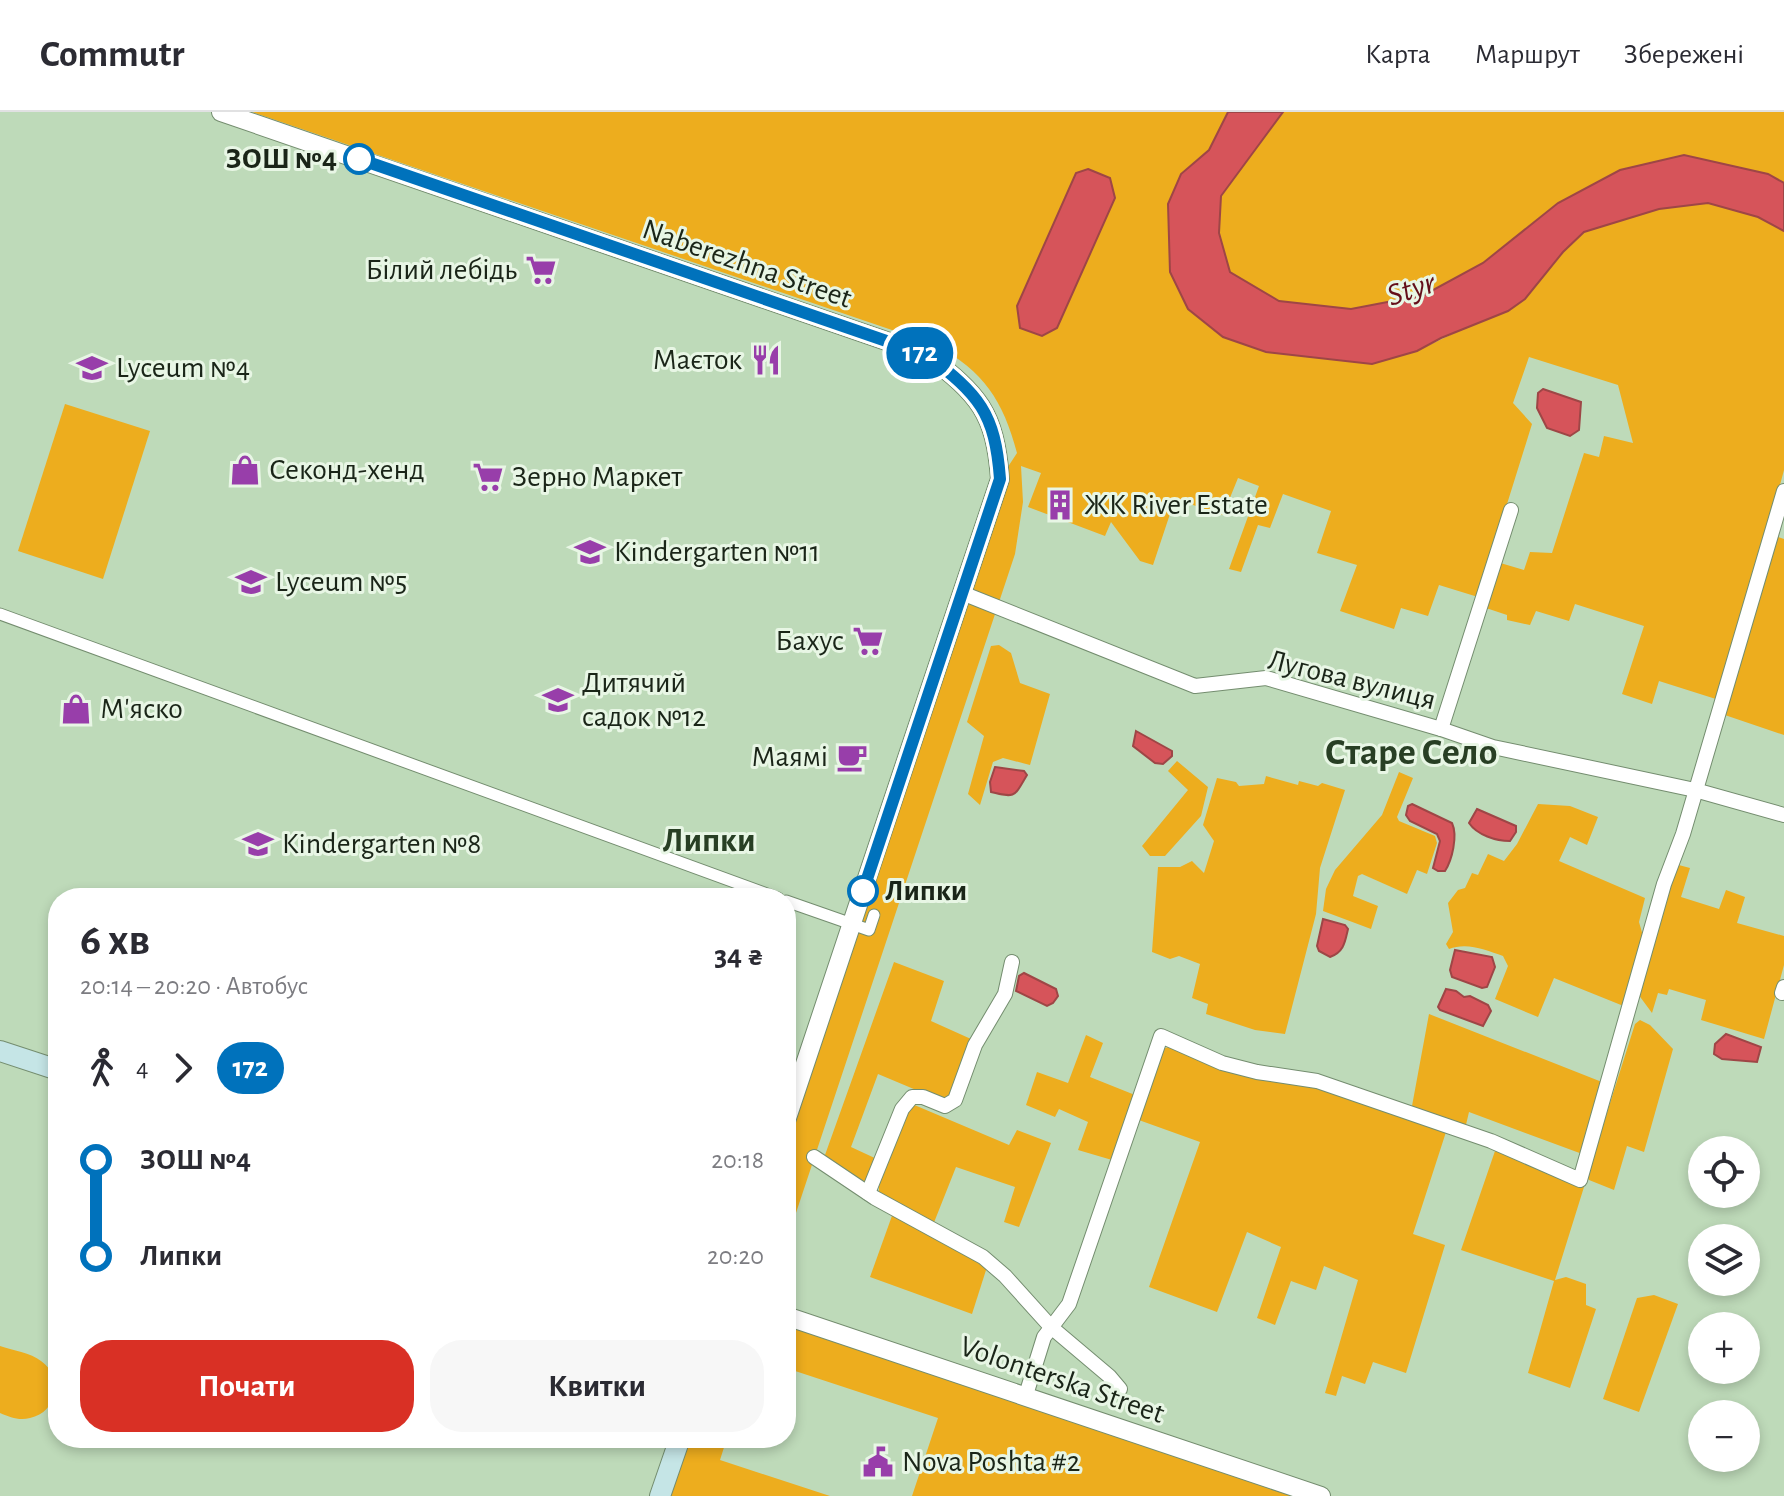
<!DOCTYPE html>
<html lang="uk">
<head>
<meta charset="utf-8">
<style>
	:root { --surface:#fff; --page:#f7f7f7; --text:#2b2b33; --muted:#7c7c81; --line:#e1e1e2; --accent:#d93025 }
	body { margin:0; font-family:"Alegreya Sans",sans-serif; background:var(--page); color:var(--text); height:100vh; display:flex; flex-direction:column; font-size:30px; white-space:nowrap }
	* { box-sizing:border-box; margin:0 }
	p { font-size:26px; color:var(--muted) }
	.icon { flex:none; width:44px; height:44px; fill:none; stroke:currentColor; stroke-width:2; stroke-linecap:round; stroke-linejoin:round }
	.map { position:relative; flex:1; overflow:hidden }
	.panel { position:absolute; left:48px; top:776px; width:748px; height:560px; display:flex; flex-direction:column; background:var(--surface); border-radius:32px; box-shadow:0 4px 12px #0003 }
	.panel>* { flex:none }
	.badge { padding:0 16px; border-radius:26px; font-size:28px; line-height:52px }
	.controls { position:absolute; left:1688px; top:1024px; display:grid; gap:16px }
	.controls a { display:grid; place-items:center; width:72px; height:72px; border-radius:50%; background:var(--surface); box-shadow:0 4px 12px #0003; font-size:40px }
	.map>.badge { position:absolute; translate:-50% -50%; box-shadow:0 0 0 4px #fff }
	.legs { display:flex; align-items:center; gap:12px; height:88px; padding:0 32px; font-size:26px }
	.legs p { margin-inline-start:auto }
	.overview { display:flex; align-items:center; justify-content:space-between; height:136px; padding:0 32px }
	h1 { font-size:44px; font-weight:600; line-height:60px }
	.primary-button { display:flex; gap:16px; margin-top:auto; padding:16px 32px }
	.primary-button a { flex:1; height:92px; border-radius:32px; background:var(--accent); color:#fff; font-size:32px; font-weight:600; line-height:92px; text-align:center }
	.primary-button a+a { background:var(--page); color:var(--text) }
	ul { padding:0 32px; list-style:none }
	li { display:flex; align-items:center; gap:28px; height:96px; font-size:30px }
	li i { display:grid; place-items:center; width:12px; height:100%; margin:0 10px; background:currentColor }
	li i::after { content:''; width:20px; height:20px; margin:-10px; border:6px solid; border-radius:50%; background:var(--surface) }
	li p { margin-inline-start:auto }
	li:first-child i { background:linear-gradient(#0000 50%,currentColor 0) }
	li:last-child i { background:linear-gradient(currentColor 50%,#0000 0) }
	header { display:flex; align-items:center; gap:48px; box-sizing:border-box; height:112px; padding:0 40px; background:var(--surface); border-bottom:2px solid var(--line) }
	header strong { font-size:38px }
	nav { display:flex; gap:44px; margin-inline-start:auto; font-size:28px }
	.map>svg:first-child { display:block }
	.green { fill:#edad1e }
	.water { fill:#d6545a; stroke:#9e4646; stroke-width:2 }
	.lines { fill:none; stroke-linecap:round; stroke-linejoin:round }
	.pedestrian-casing { stroke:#748d6f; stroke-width:13 }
	.minor-casing { stroke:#748d6f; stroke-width:16 }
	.tertiary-casing { stroke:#748d6f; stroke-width:20 }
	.secondary-casing { stroke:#748d6f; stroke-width:22 }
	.pedestrian { stroke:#fff; stroke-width:11 }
	.minor { stroke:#fff; stroke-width:14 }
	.tertiary { stroke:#fff; stroke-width:18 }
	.secondary { stroke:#c5e5e6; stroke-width:20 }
	.line-1-casing { stroke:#fff; stroke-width:18 }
	.line-1 { stroke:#0072bc; stroke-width:12 }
	.stop-1-dot { fill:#fff; stroke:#0072bc; stroke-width:4 }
	.labels { text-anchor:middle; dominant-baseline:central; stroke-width:6; stroke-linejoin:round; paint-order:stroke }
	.stop-label { font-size:30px; font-weight:bold; fill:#1a2518; stroke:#e8f6e5; text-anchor:end }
	.street-label { font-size:30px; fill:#1a2518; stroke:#e8f6e5 }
	.poi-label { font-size:30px; fill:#1a2518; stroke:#e8f6e5; text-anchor:start }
	.water-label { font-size:32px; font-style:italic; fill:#630e19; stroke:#e8f6e5 }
	.quarter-label { font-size:34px; font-weight:bold; fill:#283f24; stroke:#e8f6e5 }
	.district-label { font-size:38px; font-weight:bold; fill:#283f24; stroke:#e8f6e5 }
</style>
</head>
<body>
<header>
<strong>Commutr</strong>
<nav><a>Карта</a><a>Маршрут</a><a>Збережені</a></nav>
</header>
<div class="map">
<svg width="1784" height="1384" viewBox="0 0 1784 1384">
	<rect width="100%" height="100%" fill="#bedab9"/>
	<!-- green -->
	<g class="green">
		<path d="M252,0H1228L1209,38L1181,62L1170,160L1188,197L1223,225L1266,240L1372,252L1417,239L1525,187L1563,140L1584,120L1659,97L1708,91L1758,105L1784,119V358L1767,421L1784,427V623L1716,600L1719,588L1659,569L1652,592L1622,582L1644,514L1575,492L1569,509L1536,499L1530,513L1507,508V503L1486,496L1497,450L1524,458L1530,440L1552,441L1584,341L1599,345L1604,324L1633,331L1618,273L1529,245L1513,291L1532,312L1478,485L1439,473L1428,504L1401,496L1394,517L1340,499L1357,453L1317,441L1331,399L1283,382L1270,416L1258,413L1241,460L1229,457L1259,374L1238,366L1223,403L1175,387L1153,453L1140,449L1111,410L1105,424L1028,395L1041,361L1021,354L1023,390L1015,442L786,1131V1009L1000,367L1017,341C1003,288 984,260 936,233Z"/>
		<path d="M1283,0H1784V71L1768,62L1558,91L1483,151L1424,183L1351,197L1279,189L1230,160L1219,121L1221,84Z"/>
		<path d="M65,292L150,319L103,467L18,439Z"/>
		<path d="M999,533L1011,541L1020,571L1050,582L1030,653L1003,646L993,650L980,693L968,682L984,624L967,610L991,534Z"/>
		<path d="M1177,649L1208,675L1201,704L1165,744H1150L1142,734L1188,678L1168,659Z"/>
		<path d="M1399,660L1413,666L1397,705L1399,709L1435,724L1437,731L1427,762L1417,758L1407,782L1362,762L1358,764L1353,784L1378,794L1371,817L1323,799L1326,777L1335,758L1382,703Z"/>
		<path d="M1266,664L1298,673L1299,669L1318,674L1322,671L1345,678L1320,756L1316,802L1285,922L1255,918L1206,902L1208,892L1192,886L1200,852L1179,844L1170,847L1152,840L1158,755H1180L1192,749L1204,761L1214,729L1203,713L1217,666L1236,670L1239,674L1264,672Z"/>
		<path d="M1538,692L1570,694L1598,705L1587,733L1570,725L1559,749L1645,786L1639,810L1643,824L1626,895L1554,866L1538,905L1495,887L1508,854L1503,844C1486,838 1467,830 1449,837L1446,832L1453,820L1448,791L1458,778L1465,776L1472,761L1478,763L1488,742L1504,749L1517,732Z"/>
		<path d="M1675,752L1690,756L1681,785L1719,797L1726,778L1745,785L1737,811L1784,824V853L1764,927L1701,908L1706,888L1669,877L1667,883L1658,881L1652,901L1638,882Z"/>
		<path d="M894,850L944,869L931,909L971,927L948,986L940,988L878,962L851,1035L879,1048L867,1071L827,1047L825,1043Z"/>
		<path d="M1429,902L1607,972L1585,1043L1469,1000L1465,1017L1415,999L1412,994Z"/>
		<path d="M1640,908L1650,913L1673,937L1644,1040L1627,1034L1614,1078L1589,1068L1587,1064L1635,912Z"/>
		<path d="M1086,923L1103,931L1090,965L1135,983L1112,1048L1078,1038L1088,1010L1059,997L1055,1005L1026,993L1037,960L1068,971Z"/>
		<path d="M1168,935L1317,973L1446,1020L1413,1122L1445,1133L1406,1261L1373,1250L1365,1272L1342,1264L1336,1284L1325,1281L1358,1168L1324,1154L1316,1178L1291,1169L1275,1213L1257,1206L1281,1135L1247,1120L1217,1200L1149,1175L1200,1030L1136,1007L1163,937Z"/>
		<path d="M912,992L1009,1033L1017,1018L1051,1031L1019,1115L1004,1110L1015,1075L956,1055L933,1113L883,1086L879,1080V1074L904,1003Z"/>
		<path d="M1495,1039L1584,1075L1555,1168L1566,1165L1586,1172V1193L1596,1197L1570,1276L1528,1261L1554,1169L1461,1138Z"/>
		<path d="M893,1101L987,1155L972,1202L870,1165Z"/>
		<path d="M1654,1183L1678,1192L1639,1300L1603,1287L1637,1186Z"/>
		<path d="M786,1204L1321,1384H912L938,1306L786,1256Z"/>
		<path d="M0,1234C12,1238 31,1241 41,1249C64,1265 58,1300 30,1306C19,1309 10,1305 0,1301Z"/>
		<path d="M680,1326H727L720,1348L830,1384H660Z"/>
	</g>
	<!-- water -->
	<g class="water">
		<path d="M1228,0H1283L1221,84L1219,121L1230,160L1279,189L1351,197L1424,183L1483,151L1558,91L1620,58L1684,43L1768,62L1784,71V119L1758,105L1708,91L1659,97L1584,120L1563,140L1525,187L1508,199L1441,226L1417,239L1372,252L1266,240L1223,225L1188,197L1170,160L1168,92L1181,62L1209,38Z"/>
		<path d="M1088,57L1110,66L1115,86L1057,216L1042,224L1020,216L1017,194L1076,61Z"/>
		<path d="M1543,277L1581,290L1579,318L1570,324L1547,316L1537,296L1538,281Z"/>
		<path d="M1136,619L1172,639V644L1163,652L1155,651L1133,634Z"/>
		<path d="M995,655L1024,659L1027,663C1014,685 1016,686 991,680L990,670Z"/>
		<path d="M1412,692L1452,711C1458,724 1452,748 1445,759H1438L1433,756L1440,729L1437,722L1410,709L1406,703L1408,694Z"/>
		<path d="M1477,697L1516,714V720L1510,729C1496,729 1477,723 1469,711Z"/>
		<path d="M1323,807L1345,813L1348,817C1345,830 1344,840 1330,845L1319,839L1317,834Z"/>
		<path d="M1455,838L1492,845L1495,855L1487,875L1482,876L1452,865L1450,858Z"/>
		<path d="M1024,861L1056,877L1058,884L1053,891L1047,894L1016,879L1019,864Z"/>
		<path d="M1446,877L1456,879L1464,885L1470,884L1488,893L1491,899L1483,914L1440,898L1438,895Z"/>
		<path d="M1726,922L1761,935L1757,950L1722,947L1714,942L1715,932Z"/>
	</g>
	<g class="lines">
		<!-- pedestrian casing -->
		<g class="pedestrian-casing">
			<g id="pedestrian">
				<path d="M0,502L778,786"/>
				<path d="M786,789L869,818L874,803"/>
			</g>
		</g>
		<!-- minor casing -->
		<g class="minor-casing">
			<g id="minor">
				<path d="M962,481L1195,574L1266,566L1441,617L1493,635L1695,678L1784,703"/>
				<path d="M1441,617L1511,398"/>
				<path d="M1782,881L1784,875"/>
				<path d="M814,1045L875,1086L983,1145L1005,1164L1051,1215L1109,1264L1120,1277"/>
				<path d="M868,1081L902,997L912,985H923L945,994L955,988L975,933L1005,882L1012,850"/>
				<path d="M1025,1286L1044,1225L1069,1192L1161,924L1222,951L1257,960L1317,969L1491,1029L1580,1068L1664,772L1683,722L1784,379"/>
			</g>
		</g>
		<!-- tertiary casing -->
		<g class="tertiary-casing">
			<g id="tertiary">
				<path d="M221,0L927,243C979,283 995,300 1000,367L786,1009"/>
				<path d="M786,1204L1321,1384"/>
			</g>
		</g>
		<!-- secondary casing -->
		<g class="secondary-casing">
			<g id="secondary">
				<path d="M0,939L58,958"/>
				<path d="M660,1384L680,1326"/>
			</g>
		</g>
		<!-- pedestrian -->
		<use href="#pedestrian" class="pedestrian"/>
		<!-- minor -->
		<use href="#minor" class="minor"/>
		<!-- tertiary -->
		<use href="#tertiary" class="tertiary"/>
		<!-- secondary -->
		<use href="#secondary" class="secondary"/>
	</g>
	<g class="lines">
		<!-- line-1 casing -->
		<g class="line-1-casing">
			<path id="line-1" d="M359,47L927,243C979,283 995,300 1000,367L863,779"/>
		</g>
		<!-- line-1 -->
		<use href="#line-1" class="line-1"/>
	</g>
	<!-- icons -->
	<defs>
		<g id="supermarket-bare" transform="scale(2.4)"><path d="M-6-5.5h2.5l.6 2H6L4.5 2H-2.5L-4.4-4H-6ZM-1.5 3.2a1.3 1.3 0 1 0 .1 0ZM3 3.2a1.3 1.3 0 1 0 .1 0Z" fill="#983eaa" stroke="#e8f6e5" stroke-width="2.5" paint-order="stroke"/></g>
		<g id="restaurant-bare" transform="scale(2.4)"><path d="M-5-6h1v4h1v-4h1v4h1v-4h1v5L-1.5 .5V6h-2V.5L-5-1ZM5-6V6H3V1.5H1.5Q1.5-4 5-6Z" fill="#983eaa" stroke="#e8f6e5" stroke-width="2.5" paint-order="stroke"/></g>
		<g id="school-bare" transform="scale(2.4)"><path d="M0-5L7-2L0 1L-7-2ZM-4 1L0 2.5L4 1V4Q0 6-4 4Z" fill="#983eaa" stroke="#e8f6e5" stroke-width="2.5" paint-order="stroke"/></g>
		<g id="shop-bare" transform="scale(2.4)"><path d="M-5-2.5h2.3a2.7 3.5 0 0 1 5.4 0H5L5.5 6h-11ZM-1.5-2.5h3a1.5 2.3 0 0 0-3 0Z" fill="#983eaa" stroke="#e8f6e5" stroke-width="2.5" paint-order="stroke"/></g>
		<g id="building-bare" transform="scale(2.4)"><path d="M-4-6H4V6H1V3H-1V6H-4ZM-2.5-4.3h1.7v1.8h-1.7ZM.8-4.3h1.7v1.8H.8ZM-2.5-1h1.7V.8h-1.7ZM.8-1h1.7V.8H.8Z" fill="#983eaa" stroke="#e8f6e5" stroke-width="2.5" paint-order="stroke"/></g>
		<g id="cafe-bare" transform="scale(2.4)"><path d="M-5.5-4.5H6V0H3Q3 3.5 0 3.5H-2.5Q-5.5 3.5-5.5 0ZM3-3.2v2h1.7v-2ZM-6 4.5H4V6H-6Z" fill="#983eaa" stroke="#e8f6e5" stroke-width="2.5" paint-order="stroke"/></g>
		<g id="civic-bare" transform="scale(2.4)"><path d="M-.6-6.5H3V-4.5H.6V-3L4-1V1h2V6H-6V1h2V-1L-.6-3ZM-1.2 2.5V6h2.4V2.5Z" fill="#983eaa" stroke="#e8f6e5" stroke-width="2.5" paint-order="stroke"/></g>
	</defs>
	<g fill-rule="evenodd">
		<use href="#supermarket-bare" x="541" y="158"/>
		<use href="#restaurant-bare" x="766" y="248"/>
		<use href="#school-bare" x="92" y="256"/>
		<use href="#shop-bare" x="245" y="358"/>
		<use href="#supermarket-bare" x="488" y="365"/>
		<use href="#building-bare" x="1060" y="393"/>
		<use href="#school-bare" x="590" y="440"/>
		<use href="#school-bare" x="251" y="470"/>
		<use href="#supermarket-bare" x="868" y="529"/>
		<use href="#school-bare" x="558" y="588"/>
		<use href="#shop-bare" x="76" y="597"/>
		<use href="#cafe-bare" x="852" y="645"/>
		<use href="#school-bare" x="258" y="732"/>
		<use href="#civic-bare" x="878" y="1350"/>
	</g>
	<!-- markers -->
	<g class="stop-1-dot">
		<circle cx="359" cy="47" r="14"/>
		<circle cx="863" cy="779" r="14"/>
	</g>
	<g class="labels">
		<!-- stop labels -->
		<g class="stop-label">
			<text x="337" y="47">ЗОШ №4</text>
			<text x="885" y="779" text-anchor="start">Липки</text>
		</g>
		<!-- street labels -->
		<g class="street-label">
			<text transform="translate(747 152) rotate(19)">Naberezhna Street</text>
			<text transform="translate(1352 568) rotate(14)">Лугова вулиця</text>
			<text transform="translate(1062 1268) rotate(19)">Volonterska Street</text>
		</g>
		<!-- poi labels -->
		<g class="poi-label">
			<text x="517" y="158" text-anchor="end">Білий лебідь</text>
			<text x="742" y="248" text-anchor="end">Маєток</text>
			<text x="116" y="256">Lyceum №4</text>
			<text x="269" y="358">Секонд-хенд</text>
			<text x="512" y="365">Зерно Маркет</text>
			<text x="1084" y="393">ЖК River Estate</text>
			<text x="614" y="440">Kindergarten №11</text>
			<text x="275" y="470">Lyceum №5</text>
			<text x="844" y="529" text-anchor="end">Бахус</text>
			<text x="582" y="571">Дитячий<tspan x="582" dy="34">садок №12</tspan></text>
			<text x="100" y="597">М'яско</text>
			<text x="828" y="645" text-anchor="end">Маямі</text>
			<text x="282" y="732">Kindergarten №8</text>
			<text x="902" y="1350">Nova Poshta #2</text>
		</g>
		<!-- water labels -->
		<g class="water-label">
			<text transform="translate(1411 177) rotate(-18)">Styr</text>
		</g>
		<!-- quarter labels -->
		<g class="quarter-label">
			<text x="709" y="729">Липки</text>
		</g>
		<!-- district labels -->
		<g class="district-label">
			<text x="1411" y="641">Старе Село</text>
		</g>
	</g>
</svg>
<div class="controls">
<a><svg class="icon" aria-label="locate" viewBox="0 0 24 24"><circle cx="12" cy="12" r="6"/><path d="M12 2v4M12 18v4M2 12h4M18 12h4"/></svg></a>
<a><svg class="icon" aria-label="layers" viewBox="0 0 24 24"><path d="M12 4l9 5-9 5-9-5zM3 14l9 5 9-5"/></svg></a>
<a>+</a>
<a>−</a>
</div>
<b class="badge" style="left:920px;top:241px;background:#0072bc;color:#fff">172</b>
<section class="panel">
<div class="overview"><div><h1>6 хв</h1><p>20:14 – 20:20 · Автобус</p></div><b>34 ₴</b></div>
<div class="legs"><svg class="icon" aria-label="walk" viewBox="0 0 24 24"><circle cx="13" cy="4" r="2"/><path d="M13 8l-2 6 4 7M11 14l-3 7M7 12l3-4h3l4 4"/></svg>4<svg class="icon" aria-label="forward" viewBox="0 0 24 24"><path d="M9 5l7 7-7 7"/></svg><b class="badge" style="background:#0072bc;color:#fff">172</b></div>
<ul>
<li><i style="color:#0072bc"></i><b>ЗОШ №4</b><p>20:18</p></li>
<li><i style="color:#0072bc"></i><b>Липки</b><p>20:20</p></li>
</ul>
<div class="primary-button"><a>Почати</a><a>Квитки</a></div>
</section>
</div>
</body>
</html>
